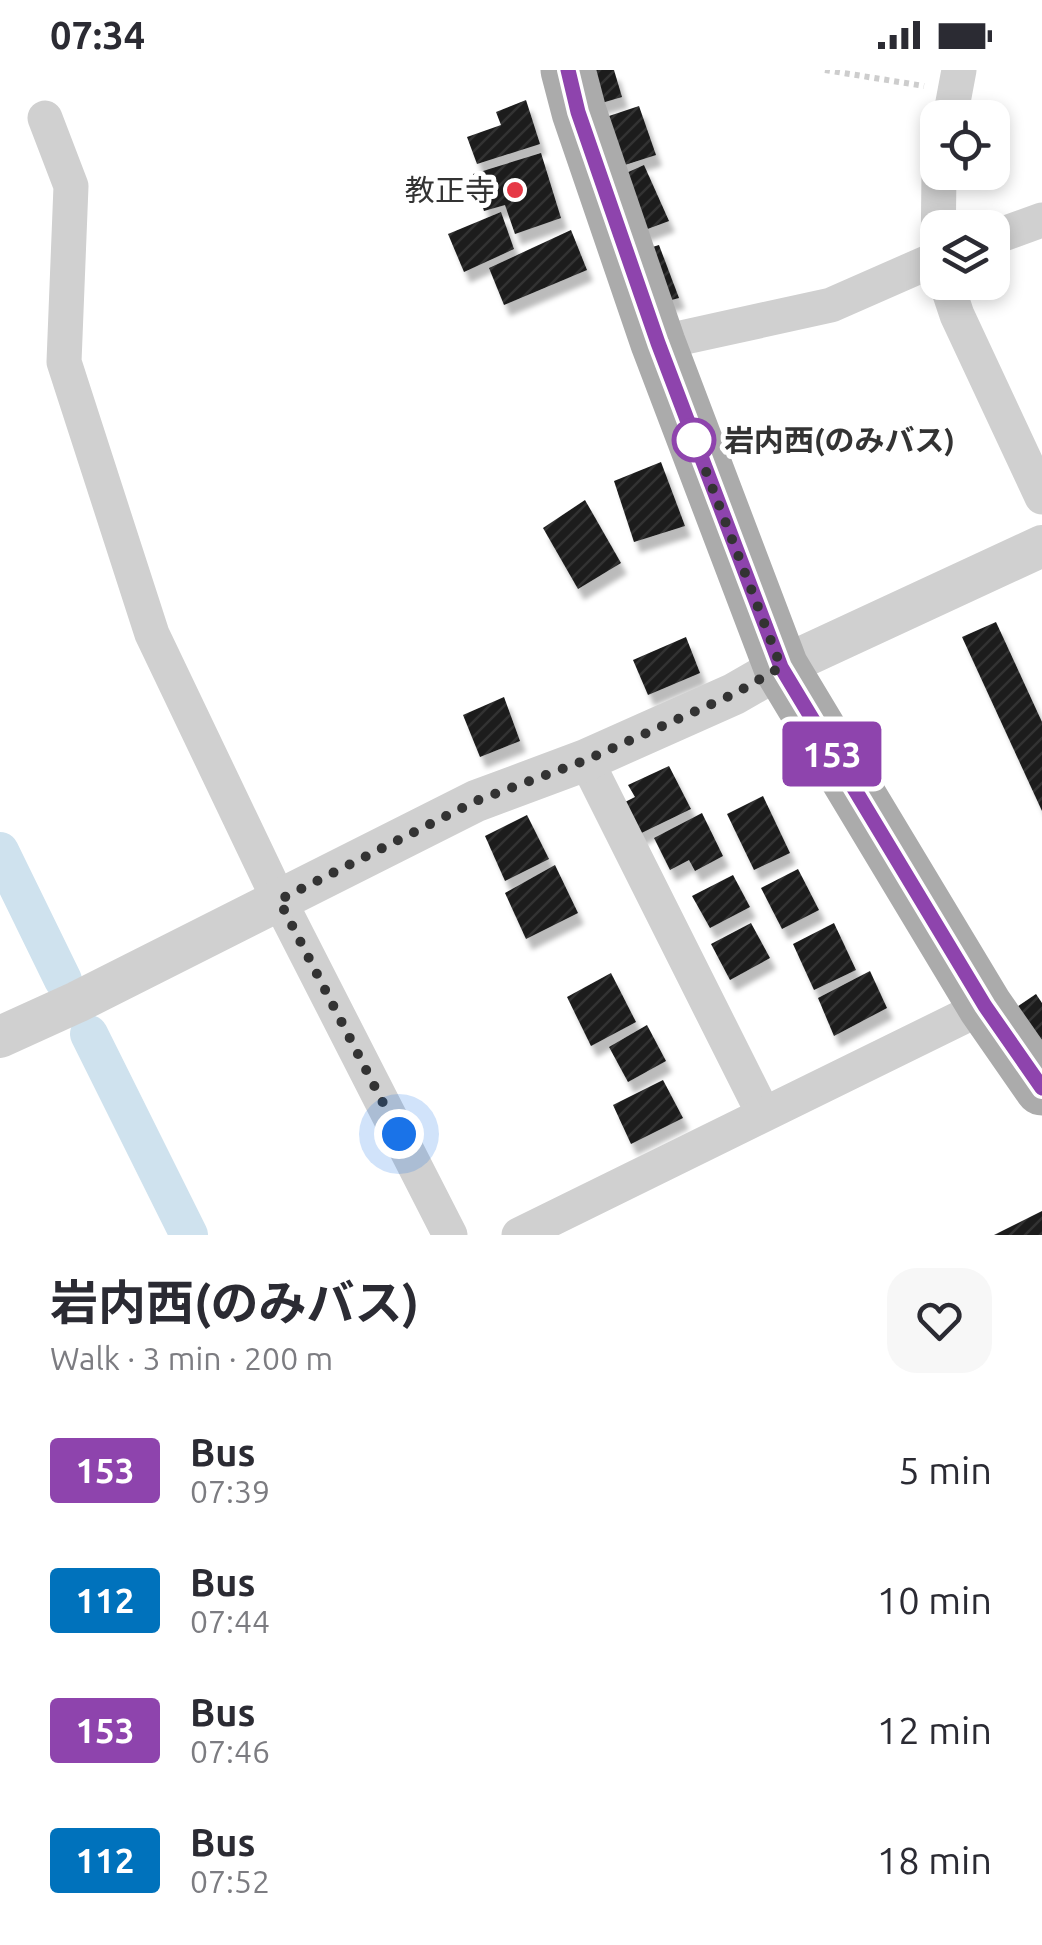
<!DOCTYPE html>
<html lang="en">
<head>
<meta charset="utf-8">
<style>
	:root { --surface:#fff; --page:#f7f7f7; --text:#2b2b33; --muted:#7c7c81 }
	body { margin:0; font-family:Ubuntu,"Noto Sans JP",sans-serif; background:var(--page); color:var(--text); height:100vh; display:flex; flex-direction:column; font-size:38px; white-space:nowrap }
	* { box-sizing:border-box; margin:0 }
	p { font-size:32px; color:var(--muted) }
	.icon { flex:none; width:55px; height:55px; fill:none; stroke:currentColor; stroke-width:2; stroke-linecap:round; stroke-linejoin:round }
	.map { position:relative; height:1165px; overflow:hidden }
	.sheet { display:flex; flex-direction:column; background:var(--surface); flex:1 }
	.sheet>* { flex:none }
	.badge { padding:0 20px; border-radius:8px; font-size:35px; line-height:65px }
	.tools { position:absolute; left:920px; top:30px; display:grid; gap:20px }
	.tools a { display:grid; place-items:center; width:90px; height:90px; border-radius:20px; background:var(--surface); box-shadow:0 5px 15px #0003; font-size:50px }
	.you { position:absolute; width:50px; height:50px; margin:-25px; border:8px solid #fff; border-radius:50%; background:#1a73e8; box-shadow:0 0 0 15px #1a73e833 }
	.map>.badge { position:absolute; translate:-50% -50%; box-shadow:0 0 0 5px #fff }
	.round { display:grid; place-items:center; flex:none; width:105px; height:105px; border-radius:30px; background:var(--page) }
	.summary { display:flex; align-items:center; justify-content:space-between; height:170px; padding:0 50px }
	h1 { font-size:48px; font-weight:700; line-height:75px }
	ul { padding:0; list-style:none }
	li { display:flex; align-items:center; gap:30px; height:130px; padding:0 50px }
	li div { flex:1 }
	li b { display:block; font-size:38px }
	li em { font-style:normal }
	li .badge { min-width:110px; font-weight:700; text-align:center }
	.status { display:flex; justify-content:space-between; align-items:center; height:70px; padding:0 50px; background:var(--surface); direction:ltr }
	.status svg { height:28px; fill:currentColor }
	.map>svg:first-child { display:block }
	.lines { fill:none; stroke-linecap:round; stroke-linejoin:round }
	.canal { stroke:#cfe2ee; stroke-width:38 }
	.building { fill:url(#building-hatch); filter:url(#shadow) }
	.path { stroke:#cdcdcd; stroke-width:6; stroke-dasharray:5 5; stroke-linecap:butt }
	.minor { stroke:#d0d0d0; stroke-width:35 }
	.tertiary { stroke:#d0d0d0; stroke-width:42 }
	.primary { stroke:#ababab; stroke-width:55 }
	.line-casing { stroke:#fff; stroke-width:22 }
	.line { stroke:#8e44ad; stroke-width:15 }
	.walk { stroke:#333; stroke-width:10; stroke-dasharray:0 18 }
	.poi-dot { fill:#e63946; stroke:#fff; stroke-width:4 }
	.stop-dot { fill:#fff; stroke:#8e44ad; stroke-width:5 }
	.labels { text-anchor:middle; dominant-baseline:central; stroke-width:10; stroke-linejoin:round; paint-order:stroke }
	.poi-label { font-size:30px; fill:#333; stroke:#fff; text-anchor:end }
	.stop-label { font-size:30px; font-weight:bold; fill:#333; stroke:#fff; text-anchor:start }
</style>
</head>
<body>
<div class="status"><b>07:34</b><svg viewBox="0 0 49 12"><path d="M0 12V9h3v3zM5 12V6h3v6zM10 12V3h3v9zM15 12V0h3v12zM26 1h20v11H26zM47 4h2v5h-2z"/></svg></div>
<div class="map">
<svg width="1042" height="1165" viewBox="0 0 1042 1165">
	<defs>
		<pattern id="building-hatch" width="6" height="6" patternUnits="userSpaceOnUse" patternTransform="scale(2.5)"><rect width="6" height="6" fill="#1a1a1a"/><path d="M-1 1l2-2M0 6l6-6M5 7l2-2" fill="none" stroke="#333"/></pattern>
		<filter id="shadow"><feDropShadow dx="6" dy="11" stdDeviation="2.5" flood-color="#0004"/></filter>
	</defs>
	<rect width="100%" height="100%" fill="#fff"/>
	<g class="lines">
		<!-- canal -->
		<g class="canal">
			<path d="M0,781L63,910"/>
			<path d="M89,964L189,1165"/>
		</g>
	</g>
	<!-- building -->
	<g class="building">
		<path d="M578,0H614L622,27L588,37Z"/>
		<path d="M526,30L540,74L477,94L467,67L501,55L496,42Z"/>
		<path d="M639,36L656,85L603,102L606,47Z"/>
		<path d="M541,83L561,148L515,164L505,135L484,141L473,104Z"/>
		<path d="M644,95L669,151L626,167L604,113Z"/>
		<path d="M501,142L514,179L464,202L448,164Z"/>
		<path d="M571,160L587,200L504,235L489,198Z"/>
		<path d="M659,175L679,228L652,235L633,183Z"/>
		<path d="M661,392L685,456L634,472L614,411Z"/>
		<path d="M585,430L621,493L578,519L543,458Z"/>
		<path d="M996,552L1042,652V741L962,567Z"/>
		<path d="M686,567L700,603L648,625L633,590Z"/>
		<path d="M504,627L520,671L480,687L463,645Z"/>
		<path d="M669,696L691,739L629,769L615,737L635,727L628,715Z"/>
		<path d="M763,726L790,783L754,800L727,744Z"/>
		<path d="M702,743L723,786L695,801L689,790L670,800L654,768Z"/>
		<path d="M527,745L549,789L505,811L485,766Z"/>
		<path d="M555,795L578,843L526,869L505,823Z"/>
		<path d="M798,799L819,840L782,859L761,818Z"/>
		<path d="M733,805L750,837L710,858L692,826Z"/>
		<path d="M751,853L770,888L730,910L711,874Z"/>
		<path d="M834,853L856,900L814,920L793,874Z"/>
		<path d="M870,901L887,938L834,966L818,928Z"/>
		<path d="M611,903L636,952L591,976L567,927Z"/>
		<path d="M1036,924L1042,933V970L1002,947Z"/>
		<path d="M647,955L666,991L628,1012L609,977Z"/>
		<path d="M663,1010L683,1048L631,1074L613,1035Z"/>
		<path d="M1042,1141V1165H994Z"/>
	</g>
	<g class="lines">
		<!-- path -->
		<path class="path" d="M825,0L924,16"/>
		<!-- minor -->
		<g class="minor">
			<path d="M45,48L71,116L64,292L152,564L279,830L450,1165"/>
			<path d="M950,48L959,0"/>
			<path d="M992,168L1042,150"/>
			<path d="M938,189L939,102"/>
			<path d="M946,212L957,245L1042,427"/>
			<path d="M658,273L831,235L938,188"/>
			<path d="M586,690L763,1043"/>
			<path d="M519,1165L985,936"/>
		</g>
		<!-- tertiary -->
		<path class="tertiary" d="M0,967L77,932L476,731L586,690L734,624L781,597L1042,476"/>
		<!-- primary -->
		<path class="primary" d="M568,0L579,42L658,273L781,597L985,936L1042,1018"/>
	</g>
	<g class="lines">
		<!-- line casing -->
		<g class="line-casing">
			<path id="line" d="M568,0L578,42L658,273L781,597L985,936L1042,1018"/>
		</g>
		<!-- line -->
		<use href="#line" class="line"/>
		<!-- walk -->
		<path class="walk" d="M399,1064L279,830L476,731L586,690L734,624L781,597L694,370"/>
	</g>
	<!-- markers -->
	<circle class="poi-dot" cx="515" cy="120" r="10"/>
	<circle class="stop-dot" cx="694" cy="370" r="20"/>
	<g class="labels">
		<!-- poi labels -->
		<g class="poi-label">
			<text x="495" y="120">教正寺</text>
		</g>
		<!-- stop labels -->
		<g class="stop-label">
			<text x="724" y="370">岩内西(のみバス)</text>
		</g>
	</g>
</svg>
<div class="tools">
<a><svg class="icon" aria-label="locate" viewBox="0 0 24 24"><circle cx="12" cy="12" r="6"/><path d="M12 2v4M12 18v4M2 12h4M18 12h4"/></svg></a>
<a><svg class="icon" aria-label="layers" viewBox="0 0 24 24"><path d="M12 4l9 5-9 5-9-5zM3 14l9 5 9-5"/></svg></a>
</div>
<div class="you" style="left:399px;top:1064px"></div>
<b class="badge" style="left:832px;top:684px;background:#8e44ad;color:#fff">153</b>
</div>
<section class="sheet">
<div class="summary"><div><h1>岩内西(のみバス)</h1><p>Walk · 3 min · 200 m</p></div><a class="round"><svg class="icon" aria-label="heart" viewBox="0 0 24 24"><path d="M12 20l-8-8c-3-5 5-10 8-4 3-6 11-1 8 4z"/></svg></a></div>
<ul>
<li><span class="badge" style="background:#8e44ad;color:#fff">153</span><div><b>Bus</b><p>07:39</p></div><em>5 min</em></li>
<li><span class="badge" style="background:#0072bc;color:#fff">112</span><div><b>Bus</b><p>07:44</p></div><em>10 min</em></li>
<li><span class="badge" style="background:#8e44ad;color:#fff">153</span><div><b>Bus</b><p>07:46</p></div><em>12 min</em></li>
<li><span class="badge" style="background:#0072bc;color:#fff">112</span><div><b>Bus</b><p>07:52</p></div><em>18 min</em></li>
</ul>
</section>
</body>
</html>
